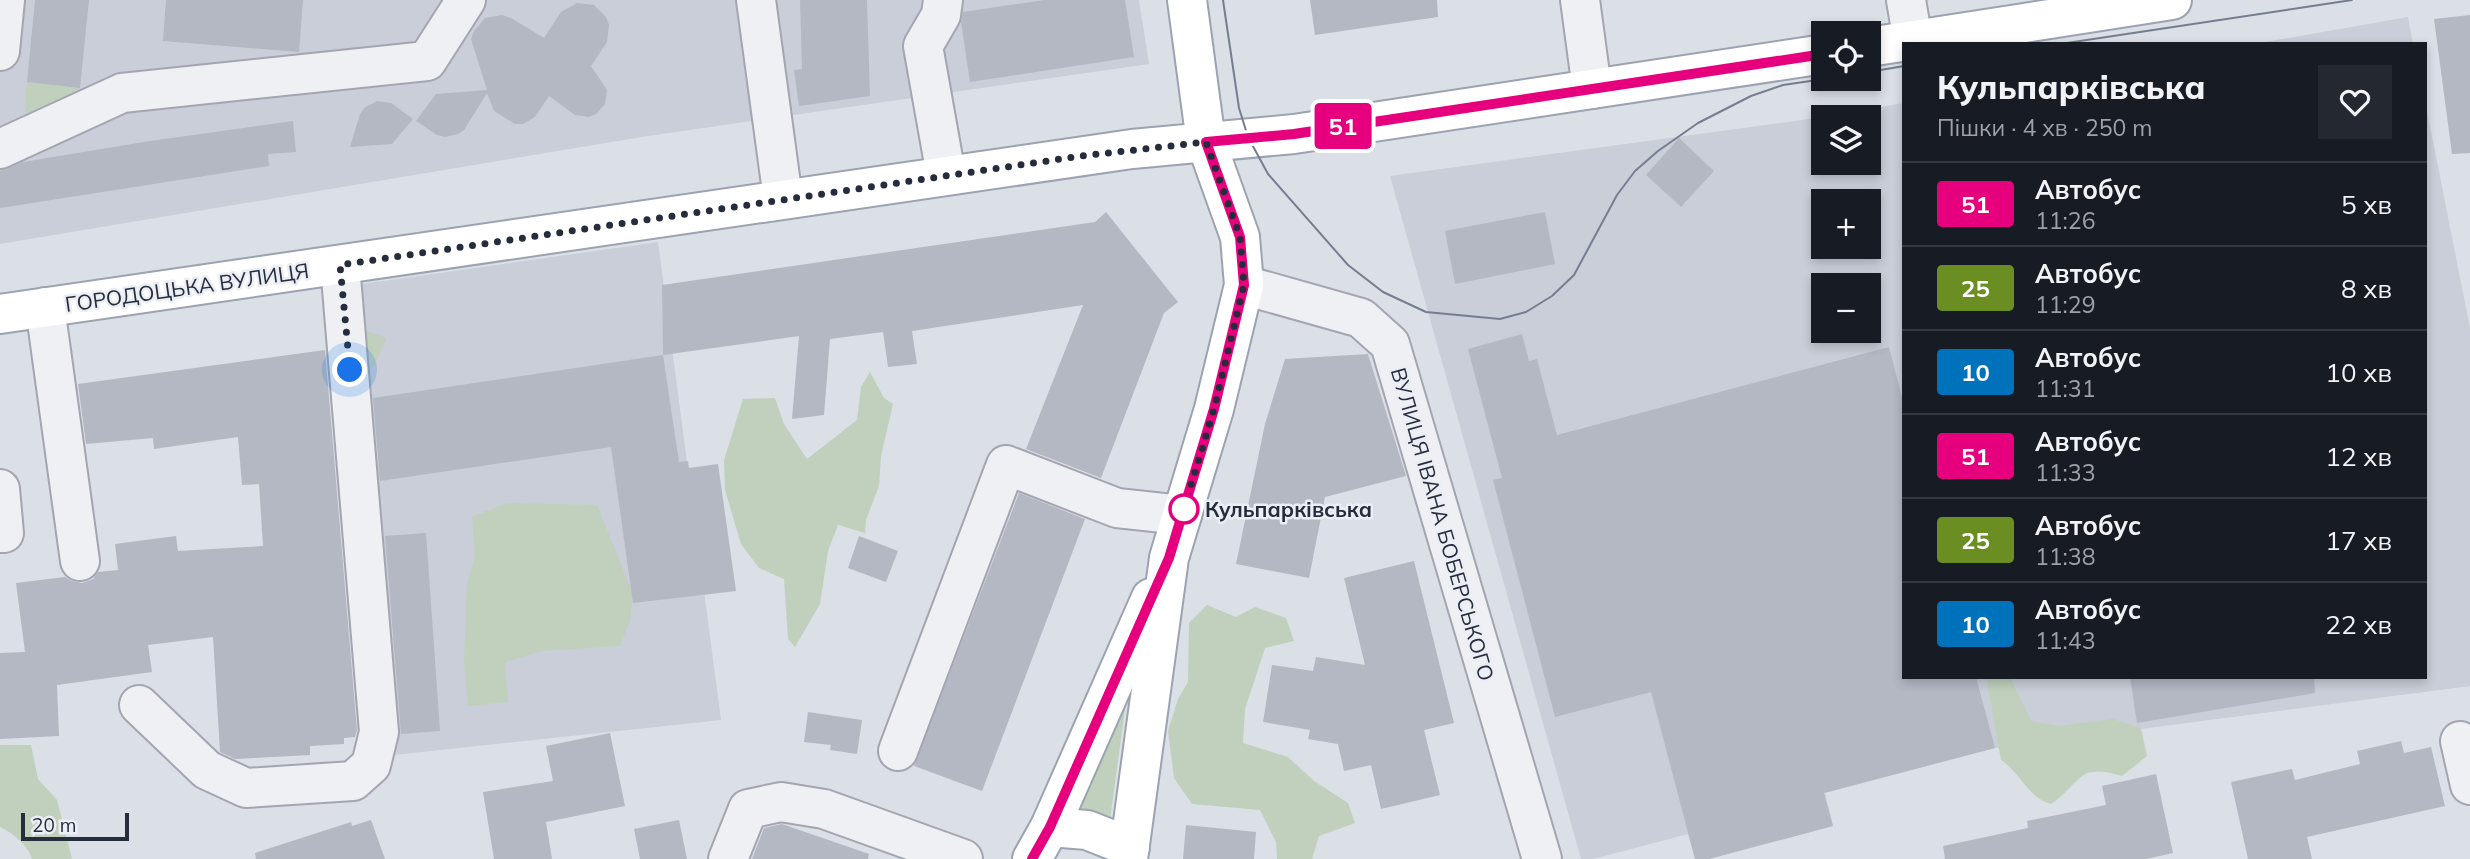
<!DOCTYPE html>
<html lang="uk">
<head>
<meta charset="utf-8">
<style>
	:root { --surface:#171b24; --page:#242831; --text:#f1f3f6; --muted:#9ea1a6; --line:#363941 }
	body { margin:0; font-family:Mulish,sans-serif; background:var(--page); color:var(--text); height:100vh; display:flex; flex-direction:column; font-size:26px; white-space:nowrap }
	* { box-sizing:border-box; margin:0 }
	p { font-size:23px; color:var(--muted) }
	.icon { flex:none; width:38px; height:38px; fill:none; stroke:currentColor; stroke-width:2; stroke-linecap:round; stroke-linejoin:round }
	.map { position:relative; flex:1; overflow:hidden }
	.drawer { position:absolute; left:1902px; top:42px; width:525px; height:637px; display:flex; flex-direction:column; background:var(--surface); border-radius:0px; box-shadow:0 4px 10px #0003 }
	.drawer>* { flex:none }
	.badge { padding:0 14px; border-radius:5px; font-size:24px; line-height:46px }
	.buttons { position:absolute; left:1811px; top:21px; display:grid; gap:14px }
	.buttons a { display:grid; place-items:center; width:70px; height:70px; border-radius:0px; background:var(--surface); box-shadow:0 4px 10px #0003; font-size:35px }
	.scale { position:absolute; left:21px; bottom:18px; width:108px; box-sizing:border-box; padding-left:7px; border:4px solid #252c3c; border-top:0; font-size:19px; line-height:24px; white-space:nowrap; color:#252c3c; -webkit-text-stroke:5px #ebeef4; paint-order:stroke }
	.you { position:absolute; width:35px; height:35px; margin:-18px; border:5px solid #fff; border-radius:50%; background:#1a73e8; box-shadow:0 0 0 10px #1a73e833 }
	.map>.badge { position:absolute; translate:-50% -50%; box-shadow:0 0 0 4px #fff }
	.round { display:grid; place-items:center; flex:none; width:74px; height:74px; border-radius:0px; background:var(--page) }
	.overview { display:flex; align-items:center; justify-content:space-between; height:119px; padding:0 35px }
	h1 { font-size:33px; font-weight:800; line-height:52px }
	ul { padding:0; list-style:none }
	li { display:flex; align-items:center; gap:21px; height:84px; padding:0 35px; border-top:2px solid var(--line) }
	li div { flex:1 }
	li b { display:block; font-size:26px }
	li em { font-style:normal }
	li .badge { min-width:77px; font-weight:700; text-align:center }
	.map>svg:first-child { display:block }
	.built { fill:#c9ced8; fill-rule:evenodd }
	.green { fill:#c0d0bc }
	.building { fill:#b3b8c3 }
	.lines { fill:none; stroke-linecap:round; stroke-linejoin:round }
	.minor-casing { stroke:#a1a6b0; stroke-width:42 }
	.major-casing { stroke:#9ba3b2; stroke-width:42 }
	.minor { stroke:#eef0f4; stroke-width:38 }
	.major { stroke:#fff; stroke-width:38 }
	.tram { stroke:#757d90; stroke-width:2 }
	.line-casing { stroke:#fff; stroke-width:16 }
	.line { stroke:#e6007e; stroke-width:10 }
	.walk { stroke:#252c3c; stroke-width:7; stroke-dasharray:0 12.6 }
	.stop-dot { fill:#fff; stroke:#e6007e; stroke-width:3.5 }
	.labels { text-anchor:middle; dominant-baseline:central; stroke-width:5; stroke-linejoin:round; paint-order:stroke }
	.street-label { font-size:21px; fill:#252c3c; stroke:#ebeef4 }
	.stop-label { font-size:21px; font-weight:bold; fill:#252c3c; stroke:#ebeef4; text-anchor:start }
</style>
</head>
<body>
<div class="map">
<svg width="2470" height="859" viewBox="0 0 2470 859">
	<rect width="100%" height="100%" fill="#dbdfe6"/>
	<!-- built -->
	<g class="built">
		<path d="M0,0H1139L1149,64L648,136L0,244Z"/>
		<path d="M2408,17L2413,44H2254Z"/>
		<path d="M1904,103V677H2426V106L2470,328V686L1995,748L1825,793L1833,826L1709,859H1695L1688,834L1593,859H1581L1390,176L1810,119ZM1824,117H1869V163H1824ZM1824,201H1869V247H1824ZM1824,285H1869V331H1824Z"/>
		<path d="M658,242L721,720L365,758L333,288Z"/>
	</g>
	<!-- green -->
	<g class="green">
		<path d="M27,82L80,88C65,97 43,116 25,112Z"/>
		<path d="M343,322L386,338L376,363L357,383Z"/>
		<path d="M870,372L884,398L893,404L881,456L879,486L866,520L865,533L838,525L828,551L820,604L795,647L788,639L784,579L759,568L741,544L725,490L724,460L743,399L775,398L784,424L807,459L857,420L861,387Z"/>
		<path d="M507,503L597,505L633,594L630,621L620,646L542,651L505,662L508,702L468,706L464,662L467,584L475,556L472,517Z"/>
		<path d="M1207,605L1236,617L1255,607L1286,618L1294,641L1265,648L1245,709L1243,743L1288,757L1314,781L1348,803L1355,823L1319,836L1312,859H1277L1276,842L1260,810L1192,804L1174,778L1168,731L1178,699L1188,682L1189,623Z"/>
		<path d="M1986,677H2010L2031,721L2059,726L2113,719L2141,728L2147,756L2122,776C2076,762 2082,783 2051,804C2028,798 2020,772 2001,760Z"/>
		<path d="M1126,702L1109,827L1072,819Z"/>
		<path d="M0,745H31L38,779L57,800L72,859H32C28,845 13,833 0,827Z"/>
	</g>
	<!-- building -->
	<g class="building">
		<path d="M35,0H89L80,88L27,82Z"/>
		<path d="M166,0H303L299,52L163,41Z"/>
		<path d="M800,0H867L870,96L799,106L794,70L802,69Z"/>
		<path d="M1044,0H1125L1134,57L970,82L961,22L963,12Z"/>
		<path d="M1310,0H1437L1438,17L1315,35Z"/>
		<path d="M577,3L594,5L606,17L609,25L607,42L591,66L607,90L605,104L596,114L589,117L575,115L549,96L535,117L523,124H515L494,111L487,93L464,130L458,134L445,137L437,135L416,121L436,94L487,90L471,39L474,31L485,18L502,15L511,18L544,38L561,12Z"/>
		<path d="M2470,15V153L2452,154L2434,19Z"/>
		<path d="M377,101L391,103L413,119L392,144L350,147L360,114L364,108Z"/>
		<path d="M293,121L296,152L268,154L269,166L0,208V171L23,162L150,141Z"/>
		<path d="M1679,138L1714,171L1681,207L1646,175Z"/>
		<path d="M1106,212L1178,302L1164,313L1101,478L1026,449L1083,305L912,331L917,364L888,367L883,332L830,339L824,415L792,419L799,336L663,355L662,285L1095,222Z"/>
		<path d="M1545,212L1555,264L1455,284L1445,231Z"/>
		<path d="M1522,334L1529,361L1537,359L1557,435L1889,347L1904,405V677H1976L1995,748L1824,793L1833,826L1709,859H1695L1651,692L1555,717L1493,480L1502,478L1468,349Z"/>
		<path d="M325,350L357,730L355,737L344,738V744L310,746V755L235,759L220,752L213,637L148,645L152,672L57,685L59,736L0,739V653L25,652L16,583L65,577L72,581L82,583L93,579L98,572L118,570L115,544L176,536L178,551L263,546L259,484L242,485L238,437L154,449L153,438L86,444L78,384Z"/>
		<path d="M1368,354L1406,476L1325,497L1309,578L1236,564L1265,424L1285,359Z"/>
		<path d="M663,355L679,462L688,461L689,468L718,464L736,591L633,603L611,447L380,481L373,398Z"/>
		<path d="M1019,493L1085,519L982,791L914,766Z"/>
		<path d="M426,533L440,731L401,734L385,536Z"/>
		<path d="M859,536L898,551L886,582L848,568Z"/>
		<path d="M1414,561L1454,723L1424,730L1440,795L1381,809L1371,765L1344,771L1338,744L1308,739L1310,730L1263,722L1272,665L1313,671L1316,657L1365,665L1344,578Z"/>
		<path d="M2130,677H2314L2315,693L2137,723Z"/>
		<path d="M808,712L862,720L857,754L830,750L831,745L804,742Z"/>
		<path d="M610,733L625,806L546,822L552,859H494L483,792L553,781L546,746Z"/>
		<path d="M2401,741L2404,753L2431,747L2445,806L2307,837L2312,859H2248L2231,782L2292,769L2295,780L2360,764L2357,751Z"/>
		<path d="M2156,774L2173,853L2146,859H1945L1943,846L2028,828L2027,821L2106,805L2102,786Z"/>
		<path d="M371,820L385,859H256L255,853L351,822L352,826Z"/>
		<path d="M679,820L687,859H640L634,829Z"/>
		<path d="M782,824L869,854L868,859H752L764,828Z"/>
		<path d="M1186,825L1256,832L1254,859H1183Z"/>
	</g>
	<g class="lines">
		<!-- minor casing -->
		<g class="minor-casing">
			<g id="minor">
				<path d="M756,0L783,199"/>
				<path d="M943,0L941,15L923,46L946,175"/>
				<path d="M1580,0L1592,89"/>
				<path d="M1906,0L1913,41"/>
				<path d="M0,51L5,0"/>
				<path d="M0,149L122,93L427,61L466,0"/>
				<path d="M1244,285L1361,318L1390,344L1542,859"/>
				<path d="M45,307L80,561"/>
				<path d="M0,489L4,533H0"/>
				<path d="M139,705L207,770L246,788L353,781L371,765L379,732L340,265"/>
				<path d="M2460,741L2470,785"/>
				<path d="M898,751L1006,465L1117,508L1182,515"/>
				<path d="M728,859L748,809L781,802L824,809L963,859"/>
			</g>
		</g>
		<!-- major casing -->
		<g class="major-casing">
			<g id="major">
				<path d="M1869,47L2172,0"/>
				<path d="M0,314L1132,149L1294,134L1824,54"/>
				<path d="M1050,827L1087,830L1130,847"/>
				<path d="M1032,859L1050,827L1151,598"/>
				<path d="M1128,859L1169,558L1214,409L1244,285L1240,237L1206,142L1187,0"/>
			</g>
		</g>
		<!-- minor -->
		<use href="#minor" class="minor"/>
		<!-- major -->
		<use href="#major" class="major"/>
		<!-- tram -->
		<g class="tram">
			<path d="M1223,0L1239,108L1248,137L1268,174L1348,265L1383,292L1426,312L1500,319L1526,312L1552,296L1574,275L1617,195L1635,171L1658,151L1698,123L1751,96L1783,85L1824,79"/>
			<path d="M2060,44L2352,0"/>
			<path d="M1869,72L1904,66"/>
		</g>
	</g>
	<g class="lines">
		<!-- line casing -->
		<g class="line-casing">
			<path id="line" d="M1032,859L1050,827L1169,558L1214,409L1244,285L1240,237L1206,142L1294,134L1824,54"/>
		</g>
		<!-- line -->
		<use href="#line" class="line"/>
		<!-- walk -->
		<path class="walk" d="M350,370L340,265L1081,156L1206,142L1240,237L1244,285L1214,409L1182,515L1184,509"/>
	</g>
	<!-- markers -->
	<circle class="stop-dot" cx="1184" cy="509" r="14"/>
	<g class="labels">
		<!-- street labels -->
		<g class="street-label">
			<text transform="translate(187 287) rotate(-8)">ГОРОДОЦЬКА ВУЛИЦЯ</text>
			<text transform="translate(1443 524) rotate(74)">ВУЛИЦЯ ІВАНА БОБЕРСЬКОГО</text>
		</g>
		<!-- stop labels -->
		<g class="stop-label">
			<text x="1205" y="509">Кульпарківська</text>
		</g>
	</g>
</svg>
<div class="buttons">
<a><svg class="icon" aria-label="locate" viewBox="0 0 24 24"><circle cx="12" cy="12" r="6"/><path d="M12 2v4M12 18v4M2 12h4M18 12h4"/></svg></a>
<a><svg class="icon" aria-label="layers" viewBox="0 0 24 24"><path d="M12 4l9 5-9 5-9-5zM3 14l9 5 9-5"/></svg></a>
<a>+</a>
<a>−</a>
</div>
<div class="scale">20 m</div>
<div class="you" style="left:350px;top:370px"></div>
<b class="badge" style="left:1343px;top:126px;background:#e6007e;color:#fff">51</b>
<section class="drawer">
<div class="overview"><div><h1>Кульпарківська</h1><p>Пішки · 4 хв · 250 m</p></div><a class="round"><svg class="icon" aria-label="heart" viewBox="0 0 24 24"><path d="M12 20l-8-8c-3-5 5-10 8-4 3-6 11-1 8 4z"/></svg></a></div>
<ul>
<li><span class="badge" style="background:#e6007e;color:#fff">51</span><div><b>Автобус</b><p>11:26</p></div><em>5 хв</em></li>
<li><span class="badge" style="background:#6b8e23;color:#fff">25</span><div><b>Автобус</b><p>11:29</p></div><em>8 хв</em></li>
<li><span class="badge" style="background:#0072bc;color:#fff">10</span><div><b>Автобус</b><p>11:31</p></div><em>10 хв</em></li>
<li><span class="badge" style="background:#e6007e;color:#fff">51</span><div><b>Автобус</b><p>11:33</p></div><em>12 хв</em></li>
<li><span class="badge" style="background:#6b8e23;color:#fff">25</span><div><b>Автобус</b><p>11:38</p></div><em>17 хв</em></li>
<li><span class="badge" style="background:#0072bc;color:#fff">10</span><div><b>Автобус</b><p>11:43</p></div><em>22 хв</em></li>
</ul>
</section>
</div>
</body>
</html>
